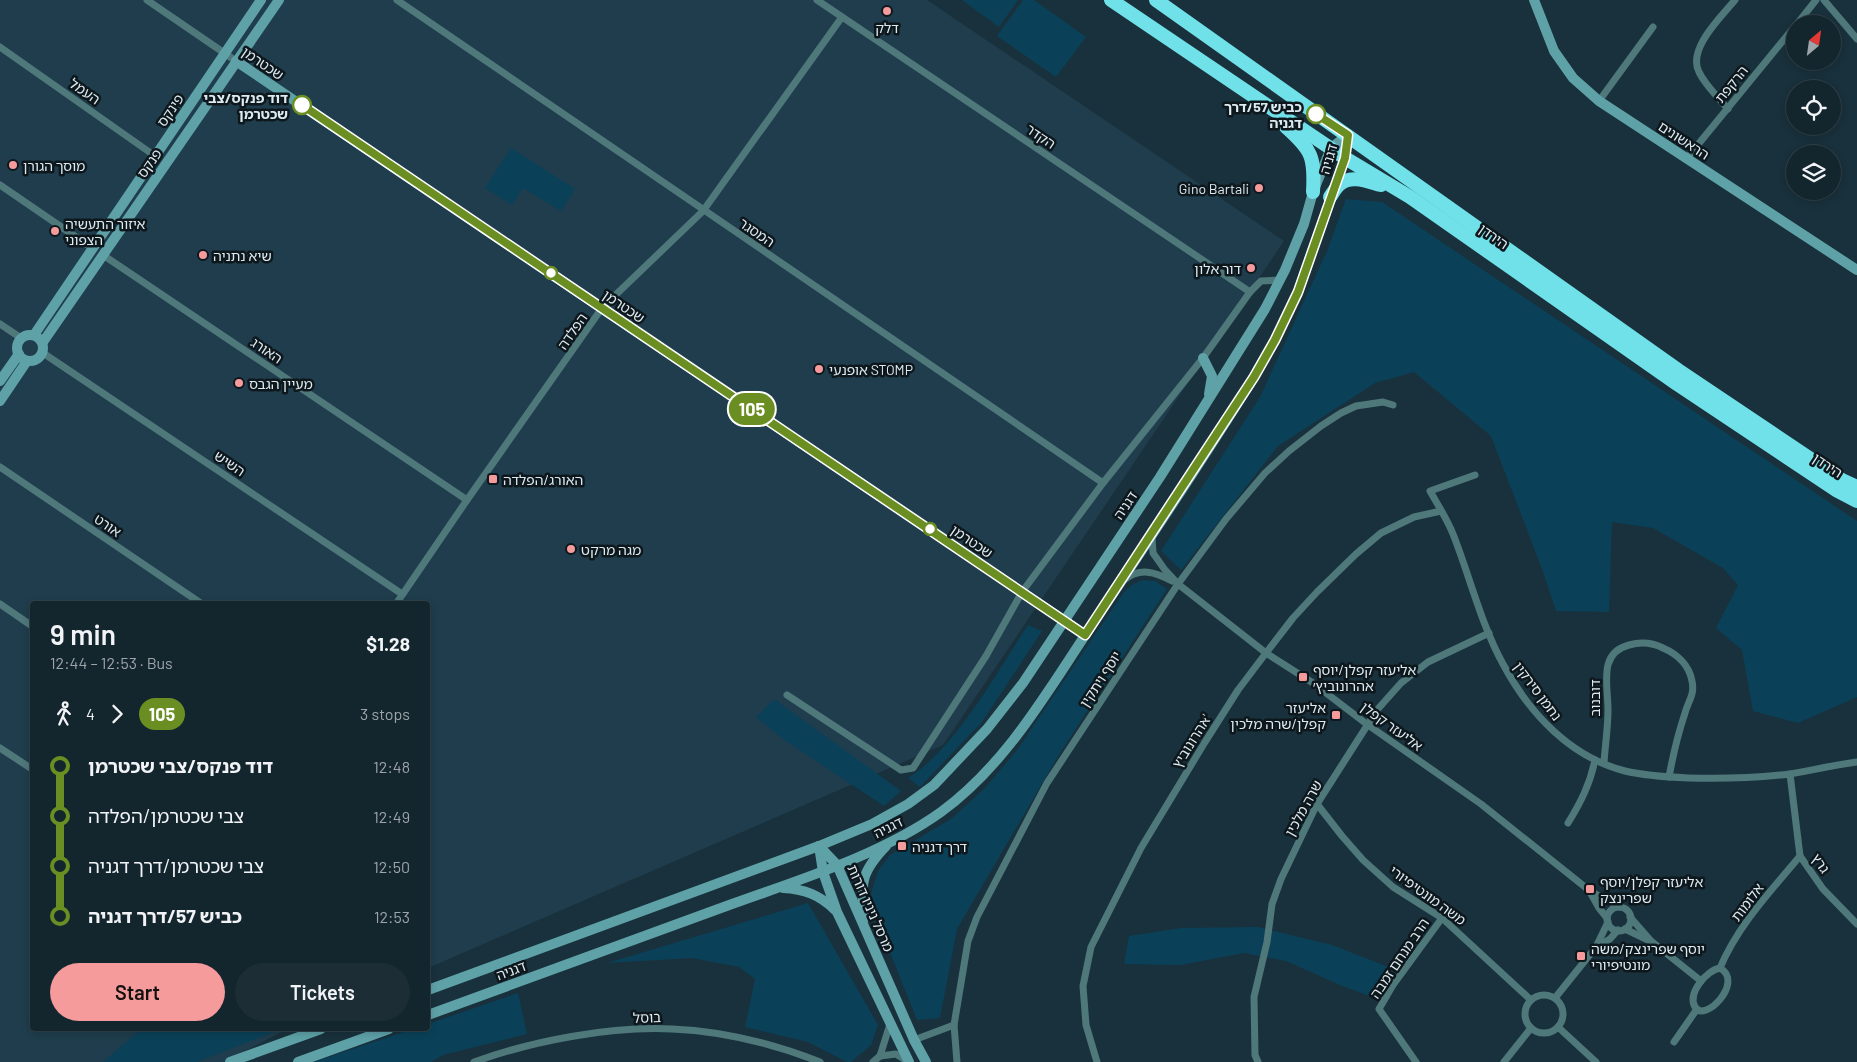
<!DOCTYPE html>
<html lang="en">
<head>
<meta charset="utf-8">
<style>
	:root { --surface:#13252d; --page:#1c2d35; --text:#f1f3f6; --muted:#9da5aa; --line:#324249; --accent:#f59b9c }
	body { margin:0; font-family:Barlow,"Noto Sans Hebrew",sans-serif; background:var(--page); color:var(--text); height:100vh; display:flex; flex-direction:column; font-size:19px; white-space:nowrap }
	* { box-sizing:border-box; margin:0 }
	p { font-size:16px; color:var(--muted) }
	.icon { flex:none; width:28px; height:28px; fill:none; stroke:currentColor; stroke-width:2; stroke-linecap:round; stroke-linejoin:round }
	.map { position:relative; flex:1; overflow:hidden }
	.drawer { position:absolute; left:30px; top:601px; width:400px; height:430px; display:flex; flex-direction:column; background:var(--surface); border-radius:5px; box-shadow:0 2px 8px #0003,0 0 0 1px var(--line) }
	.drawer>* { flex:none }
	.badge { padding:0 10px; border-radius:16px; font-size:18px; line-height:32px }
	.needle { width:32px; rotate:29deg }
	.buttons { position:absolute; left:1786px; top:15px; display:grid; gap:10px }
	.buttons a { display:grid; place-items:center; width:55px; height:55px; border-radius:50%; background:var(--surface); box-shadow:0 2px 8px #0003,0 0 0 1px var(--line); font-size:25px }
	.map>.badge { position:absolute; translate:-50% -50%; box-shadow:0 0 0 2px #fff }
	.legs { display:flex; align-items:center; gap:8px; height:55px; padding:0 20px; font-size:16px }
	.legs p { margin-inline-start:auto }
	.head { display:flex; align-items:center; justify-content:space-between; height:85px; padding:0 20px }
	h1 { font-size:28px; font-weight:600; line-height:38px }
	.action { display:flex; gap:10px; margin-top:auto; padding:10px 20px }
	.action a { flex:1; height:58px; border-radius:30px; background:var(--accent); color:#111; font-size:20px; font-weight:600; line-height:58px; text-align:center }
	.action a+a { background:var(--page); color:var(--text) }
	ul { padding:0 20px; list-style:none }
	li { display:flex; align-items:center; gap:18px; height:50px; font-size:19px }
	li i { display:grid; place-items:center; width:8px; height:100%; margin:0 6px; background:currentColor }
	li i::after { content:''; width:12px; height:12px; margin:-6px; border:4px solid; border-radius:50%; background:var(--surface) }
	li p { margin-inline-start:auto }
	li:first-child i { background:linear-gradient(#0000 50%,currentColor 0) }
	li:last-child i { background:linear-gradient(currentColor 50%,#0000 0) }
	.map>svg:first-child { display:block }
	.built { fill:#1f3d4d }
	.green { fill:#0a4158 }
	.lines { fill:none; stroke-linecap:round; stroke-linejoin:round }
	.street { stroke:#4f787b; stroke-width:7 }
	.secondary { stroke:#5ea2a8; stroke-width:10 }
	.highway { stroke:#70e0e9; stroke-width:14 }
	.line-1-casing { stroke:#fff; stroke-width:11 }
	.line-1 { stroke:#6b8e23; stroke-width:8 }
	.poi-dot { fill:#f59b9c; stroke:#0d171c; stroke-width:2 }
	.stop-1-dot { fill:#fff; stroke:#6b8e23; stroke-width:2.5 }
	.labels { text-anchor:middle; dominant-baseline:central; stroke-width:5; stroke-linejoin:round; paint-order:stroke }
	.poi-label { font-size:14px; fill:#dceaf1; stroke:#0d171c; text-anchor:start }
	.street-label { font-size:14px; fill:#dceaf1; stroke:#0d171c }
	.stop-label { font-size:14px; font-weight:bold; fill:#dceaf1; stroke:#0d171c; text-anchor:end }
</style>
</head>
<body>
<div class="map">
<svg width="1857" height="1062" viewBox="0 0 1857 1062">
	<rect width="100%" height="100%" fill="#19313c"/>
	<!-- built -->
	<path class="built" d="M0,0H927L1284,241L943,745L428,968V604H32V1029H287L224,1062H0Z"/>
	<!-- green -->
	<g class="green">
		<path d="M962,0H1018L999,27Z"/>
		<path d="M1023,0H1034L1086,37L1056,77L997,36Z"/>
		<path d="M511,148L575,189L561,211L523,188L512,205L485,188Z"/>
		<path d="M1346,199L1382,202L1857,521V697L1798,723L1753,711L1742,650L1716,628L1738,585L1723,568L1653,528L1612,522L1609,612L1556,611L1542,569L1491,436L1414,372L1375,383L1278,446L1181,570L1161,551L1260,397L1327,251Z"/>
		<path d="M1143,580L1155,581L1167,589L1060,753L957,929L940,1018L917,1020L869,900L878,871L890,855L951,819L985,788L1017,750L1124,592L1133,584Z"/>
		<path d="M1028,625L1042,631L982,722L920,787L908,778C956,748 996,673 1028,625Z"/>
		<path d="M774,699L901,791L884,806L783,739L756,717Z"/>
		<path d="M808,903L878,1025L871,1045L851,1062H847L808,1042L745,1027L755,979L739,967L692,958L607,963Z"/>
		<path d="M1258,927L1332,945L1391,968L1375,998L1340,985L1286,961L1244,953L1181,965L1124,964L1129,936L1181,928Z"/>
		<path d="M518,993L527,1034L443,1055L431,1062H314L412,1029H428V1024Z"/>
		<path d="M141,1029H282L197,1062H103Z"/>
	</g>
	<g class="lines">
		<!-- street -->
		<g class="street">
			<path d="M147,0L236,61"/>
			<path d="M397,0L1103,483"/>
			<path d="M817,0L1250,292"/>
			<path d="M1824,0L1857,39"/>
			<path d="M1797,24L1816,0"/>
			<path d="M0,47L155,156"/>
			<path d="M1599,101L1653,27"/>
			<path d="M1728,109C1718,97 1705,85 1699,72C1687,49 1721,17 1735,0"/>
			<path d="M1687,158L1795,26"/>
			<path d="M0,185L92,248"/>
			<path d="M103,255L467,500"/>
			<path d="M0,324L21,338"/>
			<path d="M43,353L402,594"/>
			<path d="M0,467L202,604"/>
			<path d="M1475,475L1430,491C1438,505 1447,519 1453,534C1470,577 1481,624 1503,664C1529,713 1570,757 1625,771C1646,776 1667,777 1688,778C1723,779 1756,778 1790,774C1813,770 1834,765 1857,762"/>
			<path d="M1152,538L1153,553L1165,570L1178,584L1266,653L1313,683L1368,725L1481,804L1590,891L1620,907"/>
			<path d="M1124,580C1140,567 1155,572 1172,581"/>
			<path d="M0,604L32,626"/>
			<path d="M396,604L467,500L602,308L703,211L842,17"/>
			<path d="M787,695L901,770L913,768L986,656L1022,592L1103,483L1203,358L1250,292L1261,281L1280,280"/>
			<path d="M0,748L32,769"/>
			<path d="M1604,763C1605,746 1608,728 1608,710C1608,685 1598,653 1629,645C1640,642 1653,643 1663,648C1677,654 1689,665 1692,681C1695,695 1688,701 1685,713C1678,734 1673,755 1669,777"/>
			<path d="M1790,774L1800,856L1823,889L1857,924"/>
			<path d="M1317,804L1342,836L1363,860L1393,887L1442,918L1531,1000"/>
			<path d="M1568,823C1581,802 1590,784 1595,760"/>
			<path d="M1590,892L1599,908L1607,918"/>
			<circle cx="1619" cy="919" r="12"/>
			<path d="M1630,917L1651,941L1701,981"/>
			<path d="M1625,929L1648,940"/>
			<path d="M1596,947L1610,939L1618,930"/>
			<path d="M1720,968C1738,925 1771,891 1800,856"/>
			<path d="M1720,968C1745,982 1704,1024 1695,1007C1687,993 1707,970 1720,968Z"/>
			<circle cx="1544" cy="1014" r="19"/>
			<path d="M1555,998L1596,947L1608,922"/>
			<path d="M1558,1027L1596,1062"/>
			<path d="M914,1040L954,1025"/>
			<path d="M1674,1042L1697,1009"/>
			<path d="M880,1056L890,1024"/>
			<path d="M880,1056L896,1054L907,1061"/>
			<path d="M474,1062C532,1041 610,1026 672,1029C722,1031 774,1044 820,1062"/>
			<path d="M873,1062L880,1056"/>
			<path d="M957,1062L954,1025L968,941L977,917L1047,783L1178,584L1226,519L1265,473L1289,451L1321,426L1341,413L1356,406L1383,402L1393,405"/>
			<path d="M1097,1062L1086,1025L1083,986L1091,947L1141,848L1205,742L1238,690L1266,653L1293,618L1317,592L1356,554L1381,533L1414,517L1441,511"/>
			<path d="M1258,1062L1255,1055L1254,997L1267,942L1272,904L1281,879L1317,804L1377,710L1401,683L1428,662L1489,633"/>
			<path d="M1416,1062L1379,1009L1393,985L1442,918"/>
			<path d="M1504,1062L1531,1028"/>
		</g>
		<!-- secondary -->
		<g class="secondary">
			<path d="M1534,0L1554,51L1573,78L1599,101L1857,270"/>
			<path d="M236,61L1085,635"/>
			<circle cx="30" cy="348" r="13"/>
			<path d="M34,335L261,0"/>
			<path d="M43,342L279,0"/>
			<path d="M1203,358L1212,376L1209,394"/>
			<path d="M0,381L19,354"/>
			<path d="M0,401L27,361"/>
			<path d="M819,846L837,865L914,1040L926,1062"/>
			<path d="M819,846L823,872L837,912L909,1062"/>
			<path d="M783,888C804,889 820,895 835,910"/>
			<path d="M865,918C860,883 861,872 886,846"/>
			<path d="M428,990L819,846L872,824L908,804L934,785L987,729L1023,683L1160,477L1265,309L1285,270L1304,224L1313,192L1331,148L1348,135"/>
			<path d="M428,1015C529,978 630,941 732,904C801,879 881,855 941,812C1007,764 1048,690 1092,625C1147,543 1202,461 1254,377L1275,340L1298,292L1345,158L1348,135"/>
			<path d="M230,1062L321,1029"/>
			<path d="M298,1062L389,1029"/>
		</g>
		<!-- highway -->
		<g class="highway">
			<path d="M1111,0L1345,158L1410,197L1677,384L1836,490L1857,501"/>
			<path d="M1156,0L1678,370L1842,480L1857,487"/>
			<path d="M1286,127C1312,150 1315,157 1313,192"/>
			<path d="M1330,197C1333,193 1336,187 1340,184C1351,174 1369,182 1381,185"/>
		</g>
	</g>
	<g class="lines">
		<!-- line-1 casing -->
		<g class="line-1-casing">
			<path id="line-1" d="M302,105L1085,635L1254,377L1275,340L1298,292L1345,158L1348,135L1316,114"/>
		</g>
		<!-- line-1 -->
		<use href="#line-1" class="line-1"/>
	</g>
	<!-- markers -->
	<g class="poi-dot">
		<circle cx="887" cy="11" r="5"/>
		<circle cx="13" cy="165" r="5"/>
		<circle cx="1259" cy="188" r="5"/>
		<circle cx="55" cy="231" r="5"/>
		<circle cx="203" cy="255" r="5"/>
		<circle cx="1251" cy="268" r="5"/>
		<circle cx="819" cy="369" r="5"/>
		<circle cx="239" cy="383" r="5"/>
		<rect x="488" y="474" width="10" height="10" rx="2.5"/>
		<circle cx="571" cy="549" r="5"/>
		<rect x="1298" y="672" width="10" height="10" rx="2.5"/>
		<rect x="1331" y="710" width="10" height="10" rx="2.5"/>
		<rect x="897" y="841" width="10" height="10" rx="2.5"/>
		<rect x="1585" y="884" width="10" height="10" rx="2.5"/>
		<rect x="1576" y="951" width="10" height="10" rx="2.5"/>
	</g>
	<g class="stop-1-dot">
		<circle cx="302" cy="105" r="9"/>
		<circle cx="1316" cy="114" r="9"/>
		<circle cx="551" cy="273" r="6"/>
		<circle cx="930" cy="529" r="6"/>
	</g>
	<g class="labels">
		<!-- poi labels -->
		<g class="poi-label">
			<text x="887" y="27" text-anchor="middle">דלק</text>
			<text x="23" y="165">מוסך הגורן</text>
			<text x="1249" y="188" text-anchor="end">Gino Bartali</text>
			<text x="65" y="223">איזור התעשיה<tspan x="65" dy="16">הצפוני</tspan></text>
			<text x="213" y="255">שיא נתניה</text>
			<text x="1241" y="268" text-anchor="end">דור אלון</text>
			<text x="829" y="369">אופנעי STOMP</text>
			<text x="249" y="383">מעיין הגבס</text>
			<text x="503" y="479">האורג/הפלדה</text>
			<text x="581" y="549">מגה מרקט</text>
			<text x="1313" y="669">אליעזר קפלן/יוסף<tspan x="1313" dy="16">אהרונוביץ׳</tspan></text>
			<text x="1326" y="707" text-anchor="end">אליעזר<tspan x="1326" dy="16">קפלן/שרה מלכין</tspan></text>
			<text x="912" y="846">דרך דגניה</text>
			<text x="1600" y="881">אליעזר קפלן/יוסף<tspan x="1600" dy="16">שפרינצק</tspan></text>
			<text x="1591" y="948">יוסף שפרינצק/משה<tspan x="1591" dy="16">מונטיפיורי</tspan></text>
		</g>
		<!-- street labels -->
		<g class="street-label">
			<text transform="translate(263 63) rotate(34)">שכטרמן</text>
			<text transform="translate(1731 84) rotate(-51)">הרקפת</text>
			<text transform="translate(85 91) rotate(35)">העמל</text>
			<text transform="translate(170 110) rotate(-56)">פינקס</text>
			<text transform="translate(1041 136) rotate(34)">הקדר</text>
			<text transform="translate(1684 140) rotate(33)">הראשונים</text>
			<text transform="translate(1328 159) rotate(-74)">דגניה</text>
			<text transform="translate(149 163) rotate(-55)">פנקס</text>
			<text transform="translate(757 232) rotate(34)">המסגר</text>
			<text transform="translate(1494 236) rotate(35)">הירדן</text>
			<text transform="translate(624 306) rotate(34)">שכטרמן</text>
			<text transform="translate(572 331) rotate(-55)">הפלדה</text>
			<text transform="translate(267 350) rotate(34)">האורג</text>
			<text transform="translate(230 463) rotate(34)">השיש</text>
			<text transform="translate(1828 465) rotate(33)">הירדן</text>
			<text transform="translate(1125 505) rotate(-56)">דגניה</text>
			<text transform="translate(108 525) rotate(34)">אורט</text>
			<text transform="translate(972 541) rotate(34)">שכטרמן</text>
			<text transform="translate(1100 679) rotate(-57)">יוסף ויתקין</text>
			<text transform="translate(1538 691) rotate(53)">נחמן סירקין</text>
			<text transform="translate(1594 698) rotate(-90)">דובנוב</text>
			<text transform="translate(1392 726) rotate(36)">אליעזר קפלן</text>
			<text transform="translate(1191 741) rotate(-58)">אהרונוביץ'</text>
			<text transform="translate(1303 808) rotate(-61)">שרה מלכין</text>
			<text transform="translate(888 827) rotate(-26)">דגניה</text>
			<text transform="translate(1821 863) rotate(55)">גרץ</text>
			<text transform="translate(1428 895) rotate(36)">משה מונטיפיורי</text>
			<text transform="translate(1747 902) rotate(-53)">אלומות</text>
			<text transform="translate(871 908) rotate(66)">מרסל ניניו דורות</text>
			<text transform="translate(1399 958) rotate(-56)">הרב מנחם זמבה</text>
			<text transform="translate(511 970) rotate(-20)">דגניה</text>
			<text transform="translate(647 1017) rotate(-2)">בוסל</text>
		</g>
		<!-- stop labels -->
		<g class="stop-label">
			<text x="288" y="97">דוד פנקס/צבי<tspan x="288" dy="16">שכטרמן</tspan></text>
			<text x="1302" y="106">כביש 57/דרך<tspan x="1302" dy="16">דגניה</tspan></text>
		</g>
	</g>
</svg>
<div class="buttons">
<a><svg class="needle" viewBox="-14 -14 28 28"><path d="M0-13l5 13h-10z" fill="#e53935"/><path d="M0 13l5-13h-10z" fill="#9da5aa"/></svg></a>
<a><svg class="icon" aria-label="locate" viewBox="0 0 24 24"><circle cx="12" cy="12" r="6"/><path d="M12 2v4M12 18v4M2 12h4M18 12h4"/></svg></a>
<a><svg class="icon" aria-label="layers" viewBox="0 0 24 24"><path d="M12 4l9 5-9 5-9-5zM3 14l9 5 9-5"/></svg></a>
</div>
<b class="badge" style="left:752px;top:409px;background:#6b8e23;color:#fff">105</b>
<section class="drawer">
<div class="head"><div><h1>9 min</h1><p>12:44 – 12:53 · Bus</p></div><b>$1.28</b></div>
<div class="legs"><svg class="icon" aria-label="walk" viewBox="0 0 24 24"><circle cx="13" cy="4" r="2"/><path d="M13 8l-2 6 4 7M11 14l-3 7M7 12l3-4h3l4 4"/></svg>4<svg class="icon" aria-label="forward" viewBox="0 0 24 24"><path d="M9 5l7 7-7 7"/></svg><b class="badge" style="background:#6b8e23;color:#fff">105</b><p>3 stops</p></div>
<ul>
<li><i style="color:#6b8e23"></i><b>דוד פנקס/צבי שכטרמן</b><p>12:48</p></li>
<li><i style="color:#6b8e23"></i><span>צבי שכטרמן/הפלדה</span><p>12:49</p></li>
<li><i style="color:#6b8e23"></i><span>צבי שכטרמן/דרך דגניה</span><p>12:50</p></li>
<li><i style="color:#6b8e23"></i><b>כביש 57/דרך דגניה</b><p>12:53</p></li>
</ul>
<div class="action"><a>Start</a><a>Tickets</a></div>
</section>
</div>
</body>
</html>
